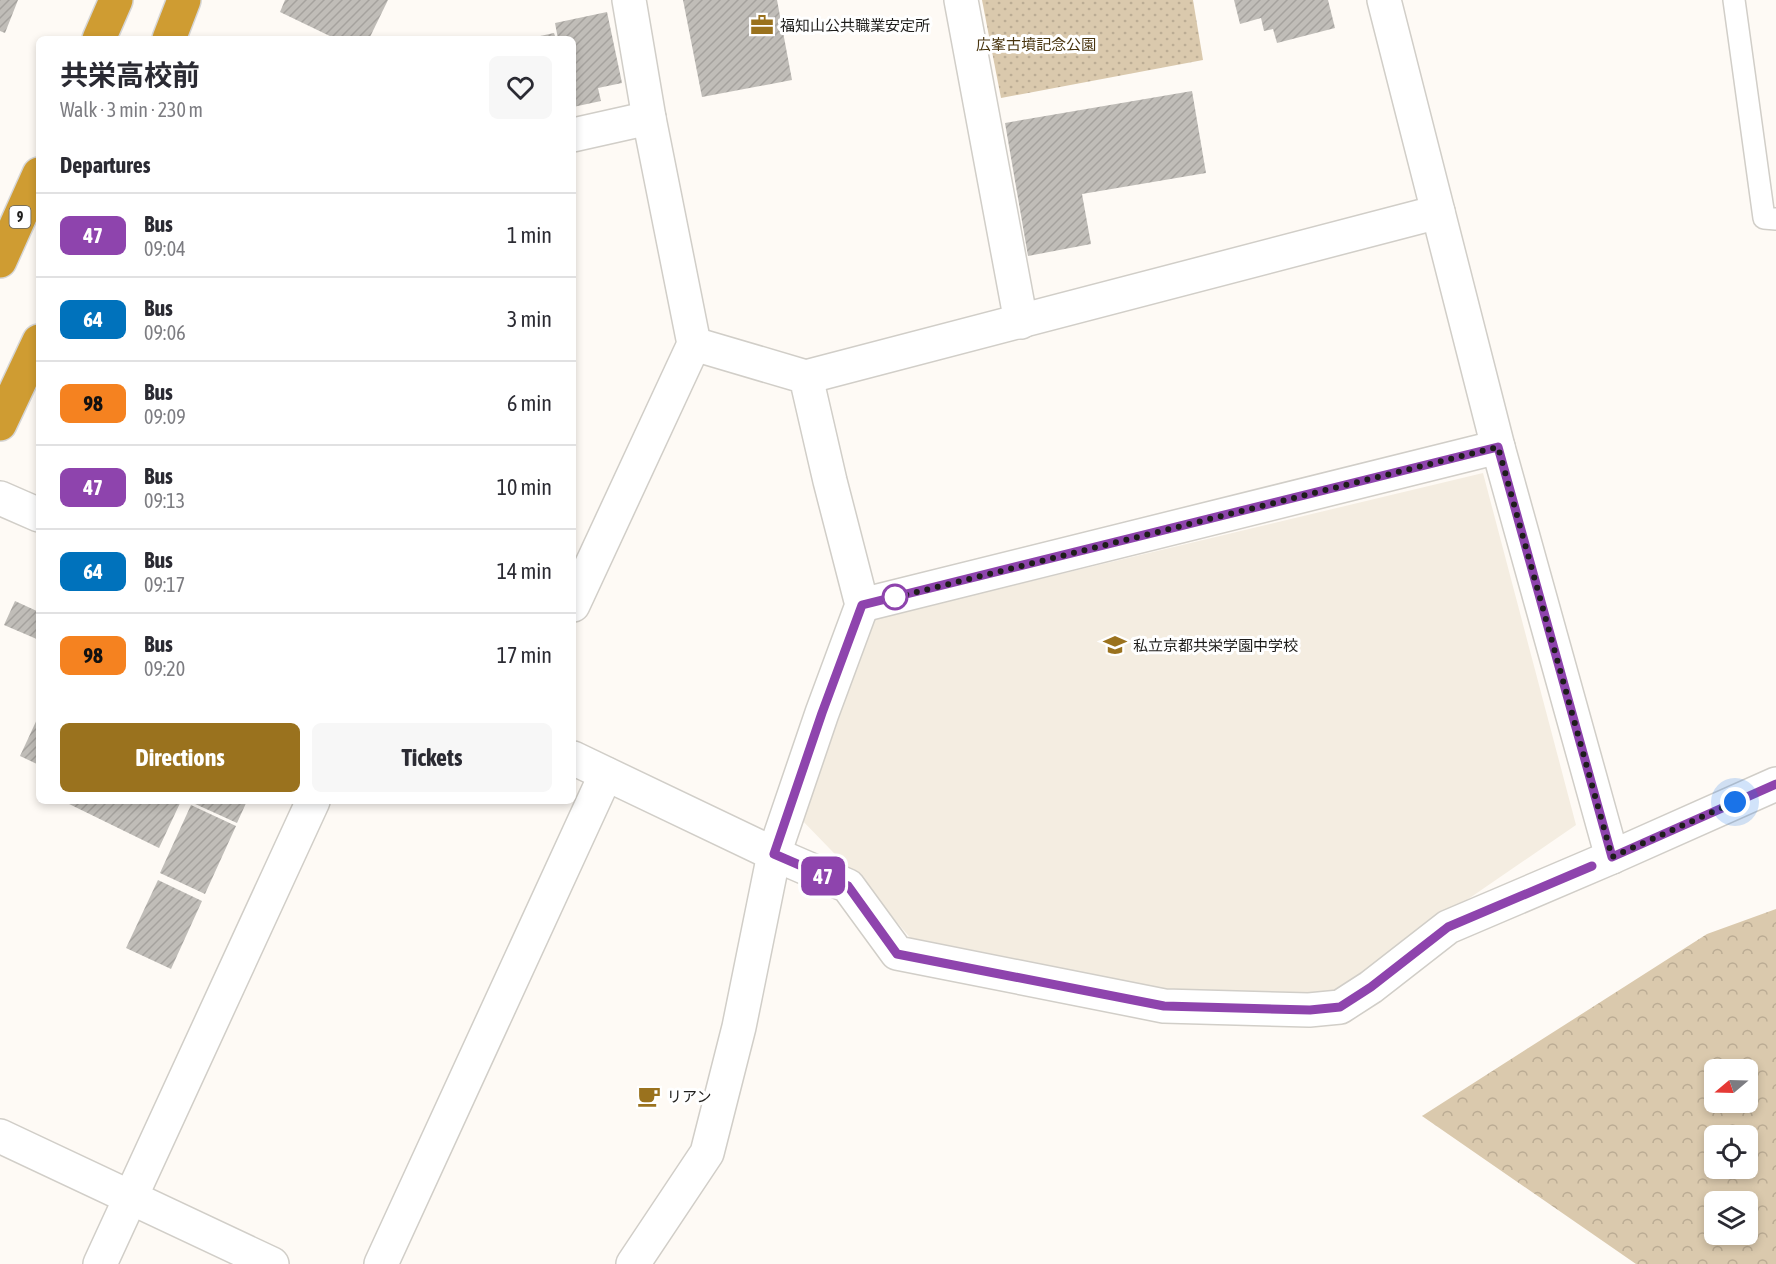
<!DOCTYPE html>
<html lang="en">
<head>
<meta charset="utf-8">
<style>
	:root { --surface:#fff; --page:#f7f7f7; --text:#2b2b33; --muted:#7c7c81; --line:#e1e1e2; --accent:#9a721e }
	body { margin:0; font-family:"Asap Condensed","Noto Sans JP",sans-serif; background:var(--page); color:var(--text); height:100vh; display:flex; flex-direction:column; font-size:22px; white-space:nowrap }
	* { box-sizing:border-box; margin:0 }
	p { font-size:20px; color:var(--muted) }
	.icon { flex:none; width:33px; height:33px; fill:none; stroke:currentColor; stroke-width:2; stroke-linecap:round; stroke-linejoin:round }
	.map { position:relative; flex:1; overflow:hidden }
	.side { position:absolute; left:36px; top:36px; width:540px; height:768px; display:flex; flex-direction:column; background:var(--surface); border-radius:9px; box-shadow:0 3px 9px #0003 }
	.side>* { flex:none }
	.badge { padding:0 12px; border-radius:9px; font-size:21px; line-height:39px }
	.needle { width:39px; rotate:251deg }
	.controls { position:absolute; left:1704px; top:1059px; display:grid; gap:12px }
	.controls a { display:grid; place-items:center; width:54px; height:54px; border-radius:9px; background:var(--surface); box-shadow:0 3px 9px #0003; font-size:30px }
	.you { position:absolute; width:30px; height:30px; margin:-15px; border:4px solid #fff; border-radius:50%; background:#1a73e8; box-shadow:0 0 0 9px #1a73e833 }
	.map>.badge { position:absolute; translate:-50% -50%; box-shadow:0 0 0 3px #fff }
	h2 { padding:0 24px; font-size:22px; line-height:54px }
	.round { display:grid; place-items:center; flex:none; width:63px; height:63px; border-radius:9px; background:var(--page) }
	.overview { display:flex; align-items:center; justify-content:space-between; height:102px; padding:0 24px }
	h1 { font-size:28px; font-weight:700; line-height:45px }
	.primary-button { display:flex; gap:12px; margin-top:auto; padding:12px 24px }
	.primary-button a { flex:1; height:69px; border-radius:9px; background:var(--accent); color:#fff; font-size:24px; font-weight:700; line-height:69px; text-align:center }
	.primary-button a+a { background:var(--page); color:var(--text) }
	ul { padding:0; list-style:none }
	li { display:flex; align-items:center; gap:18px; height:84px; padding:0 24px; border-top:2px solid var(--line) }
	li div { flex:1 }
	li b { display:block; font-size:22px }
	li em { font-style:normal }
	li .badge { min-width:66px; font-weight:700; text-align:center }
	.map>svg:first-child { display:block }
	.built { fill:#f4ede1 }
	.forest { fill:url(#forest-crowns); fill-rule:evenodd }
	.park { fill:url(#park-dots) }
	.building { fill:url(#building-hatch) }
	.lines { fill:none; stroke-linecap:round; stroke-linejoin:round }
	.lane-casing { stroke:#d1cec8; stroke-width:24 }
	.street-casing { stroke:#d1cec8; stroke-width:36 }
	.highway-casing { stroke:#d6d6d6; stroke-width:36 }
	.lane { stroke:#fff; stroke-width:21 }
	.street { stroke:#fff; stroke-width:33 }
	.highway { stroke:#cf9c32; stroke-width:33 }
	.line-casing { stroke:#fff; stroke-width:14 }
	.line { stroke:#8e44ad; stroke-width:9 }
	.walk { stroke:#1e1d1b; stroke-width:6; stroke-dasharray:0 10.8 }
	.stop-dot { fill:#fff; stroke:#8e44ad; stroke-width:3 }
	.labels { text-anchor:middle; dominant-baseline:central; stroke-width:6; stroke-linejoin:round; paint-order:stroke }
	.shield { fill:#fff; stroke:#62615f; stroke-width:1.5 }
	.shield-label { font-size:14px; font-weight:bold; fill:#1e1d1b }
	.poi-label { font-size:15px; fill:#1e1d1b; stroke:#fff; text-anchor:start }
	.park-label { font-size:15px; fill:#49350f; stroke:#fff }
</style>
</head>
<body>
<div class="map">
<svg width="1776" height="1264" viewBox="0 0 1776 1264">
	<defs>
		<pattern id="forest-crowns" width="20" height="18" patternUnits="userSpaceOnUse" patternTransform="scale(1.5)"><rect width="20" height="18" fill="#dac9ad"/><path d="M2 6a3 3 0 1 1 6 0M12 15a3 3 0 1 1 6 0" fill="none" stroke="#bbac94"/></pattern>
		<pattern id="park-dots" width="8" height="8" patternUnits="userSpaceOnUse" patternTransform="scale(1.5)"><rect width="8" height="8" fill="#dac9ad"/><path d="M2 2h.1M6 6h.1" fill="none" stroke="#bbac94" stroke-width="1.8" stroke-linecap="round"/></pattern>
		<pattern id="building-hatch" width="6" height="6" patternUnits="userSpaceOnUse" patternTransform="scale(1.5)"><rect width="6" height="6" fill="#c0bdb8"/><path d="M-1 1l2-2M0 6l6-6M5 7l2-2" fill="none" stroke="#a5a29e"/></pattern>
	</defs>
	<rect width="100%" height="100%" fill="#fefaf5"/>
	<!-- built -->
	<path class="built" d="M1483,473L1576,825L1330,994L1158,989L913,941L863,883L797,815L869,620Z"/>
	<!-- forest -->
	<path class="forest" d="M1776,909V1264H1636L1422,1116L1707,934ZM1714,1070H1748V1102H1714ZM1714,1136H1748V1168H1714ZM1714,1202H1748V1234H1714Z"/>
	<!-- park -->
	<path class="park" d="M982,0H1193L1203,60L1001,98Z"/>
	<!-- building -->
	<g class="building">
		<path d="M0,0H18L5,33L0,31Z"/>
		<path d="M285,0H388L369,39H336L280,12Z"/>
		<path d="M683,0H777L792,80L702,97Z"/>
		<path d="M1234,0H1328L1335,28L1277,43L1273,29L1264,31L1261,18L1240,24Z"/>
		<path d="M607,12L622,83L598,88L601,101L573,107V39H558L555,23Z"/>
		<path d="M554,33L556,39H531V38Z"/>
		<path d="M1192,91L1206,173L1082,194L1091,244L1028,256L1005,123Z"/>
		<path d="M15,601L39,612V640L4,625Z"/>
		<path d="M39,715V765L20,756Z"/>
		<path d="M63,801H181L159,848Z"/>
		<path d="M193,801H247L237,823L193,803Z"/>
		<path d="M191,805L236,826L205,894L160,873Z"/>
		<path d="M158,880L202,901L171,969L126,948Z"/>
	</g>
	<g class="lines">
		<!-- lane casing -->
		<g class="lane-casing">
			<path id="lane" d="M1734,0L1764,218L1776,219"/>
		</g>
		<!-- street casing -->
		<g class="street-casing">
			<g id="street">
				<path d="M961,0L1021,322"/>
				<path d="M1384,0L1498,447L1612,857"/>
				<path d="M573,135L649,118"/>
				<path d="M806,377L1438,212"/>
				<path d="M0,498L39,515"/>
				<path d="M573,605L694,344L649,118L629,0"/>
				<path d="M862,605L1498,447"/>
				<path d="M573,758L774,854L848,886L897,953L1164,1006L1309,1010L1340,1007L1371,987L1448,927L1612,857L1776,784"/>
				<path d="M0,1136L272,1264"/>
				<path d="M100,1264L313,801"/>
				<path d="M381,1264L606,774"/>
				<path d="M633,1264L707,1153L739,1027L774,854L822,713L862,605L830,481L806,377L694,344"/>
			</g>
		</g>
		<!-- highway casing -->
		<g class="highway-casing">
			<g id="highway">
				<path d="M99,39L116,0"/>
				<path d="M169,39L184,0"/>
				<path d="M0,261L39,174"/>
				<path d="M0,424L39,341"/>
			</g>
		</g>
		<!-- lane -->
		<use href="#lane" class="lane"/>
		<!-- street -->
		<use href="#street" class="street"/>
		<!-- highway -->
		<use href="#highway" class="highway"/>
	</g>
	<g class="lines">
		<!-- line casing -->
		<g class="line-casing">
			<path id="line" d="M1592,866L1448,927L1371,987L1340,1007L1310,1010L1164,1006L897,954L848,886L774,854L822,713L862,605L1498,447L1612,857L1776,784"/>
		</g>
		<!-- line -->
		<use href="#line" class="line"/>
		<!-- walk -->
		<path class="walk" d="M895,597L885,600L1498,447L1612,857L1735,802"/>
	</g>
	<!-- icons -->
	<defs>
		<g id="office-bare" transform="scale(1.8)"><path d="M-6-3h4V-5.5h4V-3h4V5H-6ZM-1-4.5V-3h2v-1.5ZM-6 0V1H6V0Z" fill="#9a721e" stroke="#fff" stroke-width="2.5" paint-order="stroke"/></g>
		<g id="school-bare" transform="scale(1.8)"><path d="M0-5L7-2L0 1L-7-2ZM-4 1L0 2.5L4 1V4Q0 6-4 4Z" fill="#9a721e" stroke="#fff" stroke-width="2.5" paint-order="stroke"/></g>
		<g id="cafe-bare" transform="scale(1.8)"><path d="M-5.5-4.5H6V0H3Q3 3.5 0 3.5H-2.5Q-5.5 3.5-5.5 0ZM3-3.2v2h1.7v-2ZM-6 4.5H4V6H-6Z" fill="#9a721e" stroke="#fff" stroke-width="2.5" paint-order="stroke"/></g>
	</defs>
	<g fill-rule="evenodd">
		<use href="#office-bare" x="762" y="25"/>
		<use href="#school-bare" x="1115" y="645"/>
		<use href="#cafe-bare" x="649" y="1096"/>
	</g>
	<!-- markers -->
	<circle class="stop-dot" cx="895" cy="597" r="12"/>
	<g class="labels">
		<!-- shield labels -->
		<rect class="shield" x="9.5" y="206" width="21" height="22" rx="4.5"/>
		<g class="shield-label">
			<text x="20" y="217">9</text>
		</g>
		<!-- poi labels -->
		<g class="poi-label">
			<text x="780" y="25">福知山公共職業安定所</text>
			<text x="1133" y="645">私立京都共栄学園中学校</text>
			<text x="667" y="1096">リアン</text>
		</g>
		<!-- park labels -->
		<g class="park-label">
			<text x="1036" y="44">広峯古墳記念公園</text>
		</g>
	</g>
</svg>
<div class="controls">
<a><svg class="needle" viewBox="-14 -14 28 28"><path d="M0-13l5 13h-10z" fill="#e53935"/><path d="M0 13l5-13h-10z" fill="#7c7c81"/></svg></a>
<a><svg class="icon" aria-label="locate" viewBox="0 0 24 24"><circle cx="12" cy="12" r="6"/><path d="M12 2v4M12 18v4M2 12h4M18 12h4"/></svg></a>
<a><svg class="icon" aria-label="layers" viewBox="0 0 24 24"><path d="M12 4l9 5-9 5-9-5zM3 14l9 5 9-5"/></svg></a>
</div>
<div class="you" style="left:1735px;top:802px"></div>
<b class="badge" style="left:823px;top:876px;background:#8e44ad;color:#fff">47</b>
<section class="side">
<div class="overview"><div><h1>共栄高校前</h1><p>Walk · 3 min · 230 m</p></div><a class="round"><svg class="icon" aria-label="heart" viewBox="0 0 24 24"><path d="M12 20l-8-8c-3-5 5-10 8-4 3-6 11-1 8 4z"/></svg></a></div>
<h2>Departures</h2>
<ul>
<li><span class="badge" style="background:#8e44ad;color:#fff">47</span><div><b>Bus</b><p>09:04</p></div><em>1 min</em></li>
<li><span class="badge" style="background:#0072bc;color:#fff">64</span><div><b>Bus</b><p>09:06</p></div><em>3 min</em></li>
<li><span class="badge" style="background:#f58220;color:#111">98</span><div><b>Bus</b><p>09:09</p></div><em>6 min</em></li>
<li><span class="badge" style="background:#8e44ad;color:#fff">47</span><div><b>Bus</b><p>09:13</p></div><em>10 min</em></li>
<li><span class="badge" style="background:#0072bc;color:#fff">64</span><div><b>Bus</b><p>09:17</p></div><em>14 min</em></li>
<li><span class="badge" style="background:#f58220;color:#111">98</span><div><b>Bus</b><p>09:20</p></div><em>17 min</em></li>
</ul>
<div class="primary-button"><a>Directions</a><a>Tickets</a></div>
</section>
</div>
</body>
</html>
